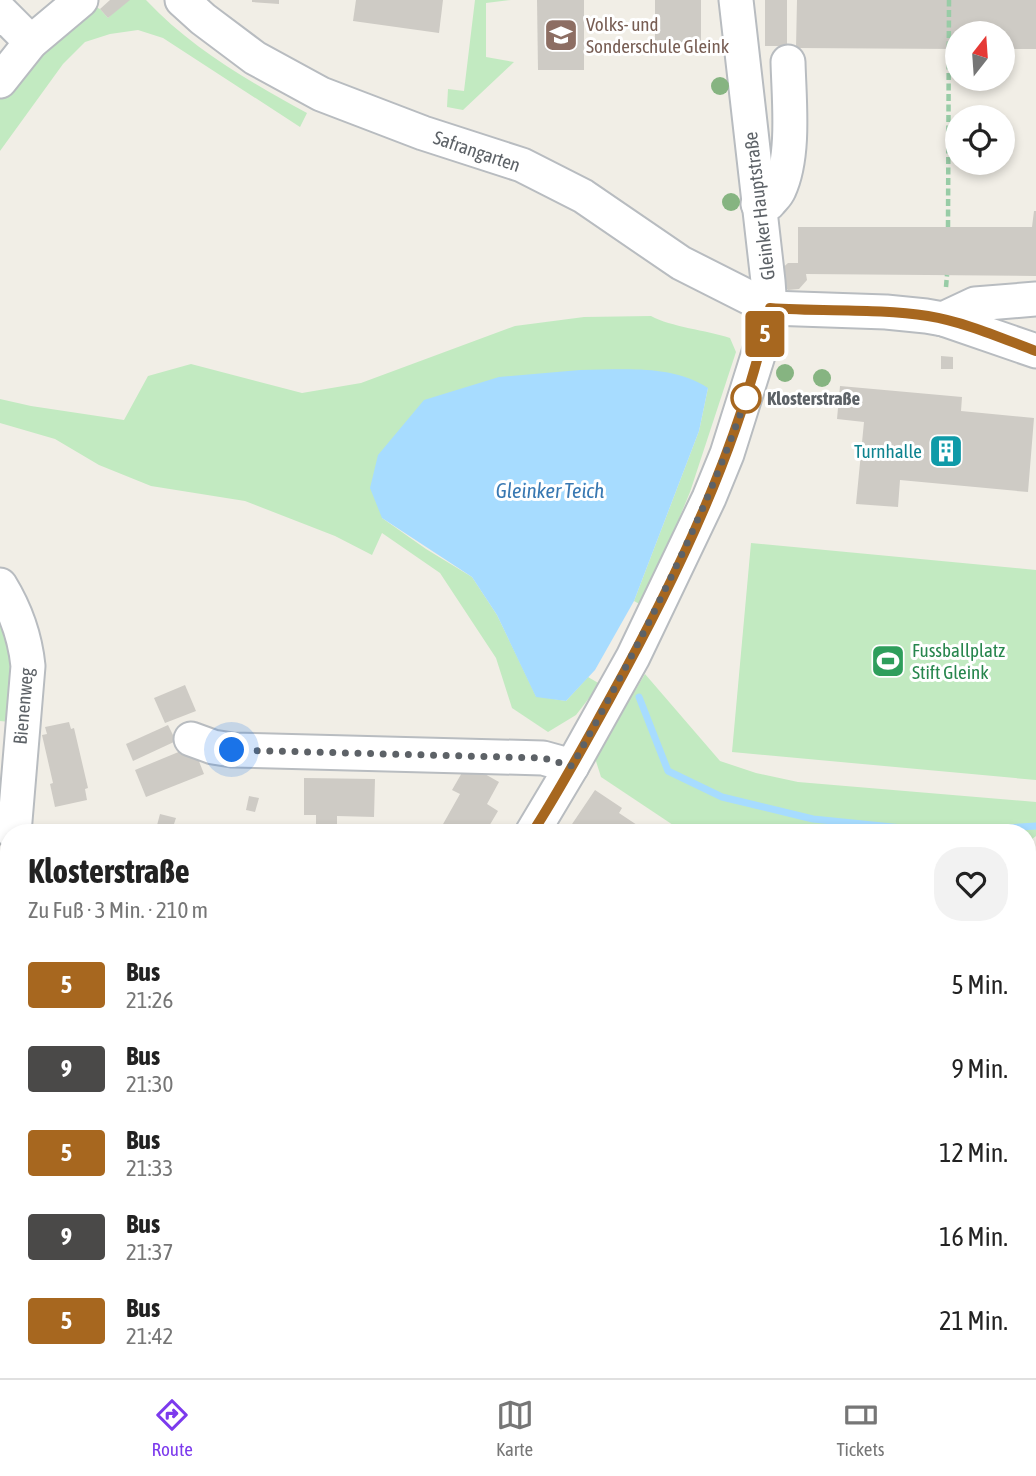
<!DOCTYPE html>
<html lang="de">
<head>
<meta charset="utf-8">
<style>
	:root { --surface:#fff; --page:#f2f2f2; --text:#222; --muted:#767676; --line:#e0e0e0; --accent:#7c3aed }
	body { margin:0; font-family:"Asap Condensed",sans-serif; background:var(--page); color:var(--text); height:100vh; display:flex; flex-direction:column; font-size:26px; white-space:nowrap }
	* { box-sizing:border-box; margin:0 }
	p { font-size:23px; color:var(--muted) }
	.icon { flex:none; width:38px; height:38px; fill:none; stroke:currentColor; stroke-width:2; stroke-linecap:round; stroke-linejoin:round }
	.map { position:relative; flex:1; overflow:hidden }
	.panel { position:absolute; left:0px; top:824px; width:1036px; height:555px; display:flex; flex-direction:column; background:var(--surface); border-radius:28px 28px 0 0; box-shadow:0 4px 10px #0003 }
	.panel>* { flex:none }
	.badge { padding:0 14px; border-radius:5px; font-size:24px; line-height:46px }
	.needle { width:46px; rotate:17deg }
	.fabs { position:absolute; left:945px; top:21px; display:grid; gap:14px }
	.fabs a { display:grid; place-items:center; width:70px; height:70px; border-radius:50%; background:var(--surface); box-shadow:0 4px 10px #0003; font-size:35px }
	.you { position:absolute; width:35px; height:35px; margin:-18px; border:5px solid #fff; border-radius:50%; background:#1a73e8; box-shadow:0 0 0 10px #1a73e833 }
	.map>.badge { position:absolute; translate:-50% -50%; box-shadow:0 0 0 4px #fff }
	.round { display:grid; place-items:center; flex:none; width:74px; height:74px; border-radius:28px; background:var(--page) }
	.headline { display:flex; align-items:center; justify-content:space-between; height:119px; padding:0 28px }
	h1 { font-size:33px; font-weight:700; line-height:52px }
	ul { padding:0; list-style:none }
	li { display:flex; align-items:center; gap:21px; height:84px; padding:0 28px }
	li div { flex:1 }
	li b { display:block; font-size:26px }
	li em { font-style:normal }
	li .badge { min-width:77px; font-weight:700; text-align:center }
	.menu { display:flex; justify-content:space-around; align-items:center; height:98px; border-top:2px solid var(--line); background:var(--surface); font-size:19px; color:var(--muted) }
	.menu a { display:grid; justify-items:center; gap:4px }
	.menu .on { color:var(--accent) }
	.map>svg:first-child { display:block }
	.green { fill:#c2eac1 }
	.water { fill:#a7dcff }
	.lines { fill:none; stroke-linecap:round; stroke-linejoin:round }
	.stream { stroke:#a7dcff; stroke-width:7 }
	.building { fill:#cecbc5 }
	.minor-casing { stroke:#b8bcc0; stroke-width:37 }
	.path { stroke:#98cca6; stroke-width:4.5; stroke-dasharray:7 3.5; stroke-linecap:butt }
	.minor { stroke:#fff; stroke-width:33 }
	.tree { fill:#86b481 }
	.line-casing { stroke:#fff; stroke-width:16 }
	.line { stroke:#a7671f; stroke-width:10 }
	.walk { stroke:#5d6267; stroke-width:7; stroke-dasharray:0 12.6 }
	.stop-dot { fill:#fff; stroke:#a7671f; stroke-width:3.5 }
	.labels { text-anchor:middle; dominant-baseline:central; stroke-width:6; stroke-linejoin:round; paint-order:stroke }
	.education-label { font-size:19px; fill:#785e54; stroke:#fff; text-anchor:start }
	.street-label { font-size:19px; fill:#5d6267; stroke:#fff }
	.stop-label { font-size:19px; font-weight:bold; fill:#5d6267; stroke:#fff; text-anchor:start }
	.culture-label { font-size:19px; fill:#0d838f; stroke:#fff; text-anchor:end }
	.leisure-label { font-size:19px; fill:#27864d; stroke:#fff; text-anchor:start }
	.water-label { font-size:21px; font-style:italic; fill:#3878b2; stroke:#fff }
</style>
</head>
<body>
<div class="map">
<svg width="1036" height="1378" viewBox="0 0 1036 1378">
	<rect width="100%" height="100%" fill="#f1eee6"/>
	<!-- green -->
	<g class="green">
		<path d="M127,0H146C192,49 249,81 307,113L300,127L163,38L138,30L110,34L85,42L63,64L0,151V95L91,5L100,9L108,18Z"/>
		<path d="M475,0H511L486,3V57L514,62L463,110L447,107L448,89L464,91Z"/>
		<path d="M651,316C671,327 706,330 730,338L736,352L690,492L643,606L634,601L699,431L708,388L382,518L426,549L472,577L497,615L536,696L566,701L588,677L600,684L576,715L548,732L512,708L496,658L440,573L382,533L372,555L335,536L245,501L151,486L99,465L55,439L0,423V399L31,406L124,420L148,376L191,364L302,393L361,383L515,326L584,317Z"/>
		<path d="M751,543L1036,570V780L732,752Z"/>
		<path d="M0,596L13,628L10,722L0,721Z"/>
		<path d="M645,674L720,761L756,773L798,782L1036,802V836L1027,843V833H685L601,777L595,758Z"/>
		<path d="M217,1370H701L696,1378H212Z"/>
	</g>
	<!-- water -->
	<path class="water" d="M580,370C623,370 671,364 708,388L699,431L634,601L595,670L566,701L536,697L497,615L472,577L382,518L370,488L378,455L424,400L499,377Z"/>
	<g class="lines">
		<!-- stream -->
		<g class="stream">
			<path d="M639,697L668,771L722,797L813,819L942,832L1036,826"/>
			<path d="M1027,878L1036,866"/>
			<path d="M651,1378L657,1370"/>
		</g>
	</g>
	<!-- building -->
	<g class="building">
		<path d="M110,0H130L108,18L100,9Z"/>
		<path d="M252,0H279V4L252,2Z"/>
		<path d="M356,0H443L439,33L353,21Z"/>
		<path d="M537,0H584V70H538Z"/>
		<rect x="655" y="0" width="46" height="44"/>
		<rect x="765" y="0" width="22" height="46"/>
		<path d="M797,0H1036V49H1003V33H957V49L796,48Z"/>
		<path d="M1034,211H1036V276L806,274L807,280L799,289L788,290L780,282L779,271L788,263H798V227H1032Z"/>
		<path d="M941,356L953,357V369H941Z"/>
		<path d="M840,386L962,397L961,411L1034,418L1028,492L900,480L898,507L856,504L864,422L837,419Z"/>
		<path d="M185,685L196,711L165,723L154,698Z"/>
		<path d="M69,722L71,729L74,728L88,788L85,789L87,800L55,807L50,784L53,783L42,735L47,734L45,727Z"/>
		<path d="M168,725L176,741L133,761L126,744Z"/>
		<path d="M193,746L204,774L146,797L135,770Z"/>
		<path d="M467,764L499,782L487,804L498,811L485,833H438L460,794L452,790Z"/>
		<path d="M304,778L375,779L374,817L337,816V832L316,831V815H304Z"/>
		<path d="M595,790L622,808L619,813L649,833H566Z"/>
		<path d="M249,796L259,798L255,812L246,810Z"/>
		<path d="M160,814L176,818L171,833L156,829Z"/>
		<path d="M1032,889L1036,892V922L1027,933V895Z"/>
		<path d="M1027,1037L1036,1044V1060L1027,1071Z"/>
		<path d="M82,1370H151L147,1378H95Z"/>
		<path d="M879,1370H918L916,1378H876Z"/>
	</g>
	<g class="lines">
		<!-- minor casing -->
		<g class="minor-casing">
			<g id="minor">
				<path d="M182,0L203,19L255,58L321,94L423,133L522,165L583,196L681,263L770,308L886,312L926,316L943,319L1036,351"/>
				<path d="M0,11L31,42"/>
				<path d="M0,81L31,42L81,0"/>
				<path d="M758,204L769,203C772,199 777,195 779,190C795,156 789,100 788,62"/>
				<path d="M943,319L975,304L1036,299"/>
				<path d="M0,585C16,611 25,636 28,666L14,833"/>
				<path d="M191,739L213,747L232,750L543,758L572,766"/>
				<path d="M532,833L572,766L633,657L709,498L727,454L761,346L770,308L768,281L736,0"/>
				<path d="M1027,958L1036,948"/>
				<path d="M0,996L9,910"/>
				<path d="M727,1370L734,1378"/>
				<path d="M175,1378L179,1370"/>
			</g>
		</g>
		<!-- path -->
		<g class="path">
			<path d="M948,227L949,0"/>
			<path d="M946,287L947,275"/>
		</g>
		<!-- minor -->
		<use href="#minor" class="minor"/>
	</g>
	<!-- trees -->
	<g class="tree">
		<circle cx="720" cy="86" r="9"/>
		<circle cx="731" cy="202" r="9"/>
		<circle cx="785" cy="373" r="9"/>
		<circle cx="822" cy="378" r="9"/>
	</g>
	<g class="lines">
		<!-- line casing -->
		<g class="line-casing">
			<path id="line" d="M532,833C560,790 584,745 609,700C677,577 740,446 770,308C823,312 876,308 928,316C965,322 1001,338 1036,351"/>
		</g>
		<!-- line -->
		<use href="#line" class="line"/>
		<!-- walk -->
		<path class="walk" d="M232,750L543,758L572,766C638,647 701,527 746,398"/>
	</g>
	<!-- icons -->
	<defs>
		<g id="school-square" transform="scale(1.75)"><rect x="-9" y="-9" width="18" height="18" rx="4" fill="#8d6e63" stroke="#fff"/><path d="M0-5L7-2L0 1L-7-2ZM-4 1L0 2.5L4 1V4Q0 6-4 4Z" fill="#fff"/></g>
		<g id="building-square" transform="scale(1.75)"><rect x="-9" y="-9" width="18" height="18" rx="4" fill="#0f9aa8" stroke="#fff"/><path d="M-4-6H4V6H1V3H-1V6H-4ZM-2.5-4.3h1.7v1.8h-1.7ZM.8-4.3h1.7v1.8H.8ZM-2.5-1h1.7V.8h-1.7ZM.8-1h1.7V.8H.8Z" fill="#fff"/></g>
		<g id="stadium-square" transform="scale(1.75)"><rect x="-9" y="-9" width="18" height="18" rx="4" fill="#2e9e5b" stroke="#fff"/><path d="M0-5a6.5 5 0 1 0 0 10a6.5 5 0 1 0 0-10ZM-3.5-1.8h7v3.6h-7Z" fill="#fff"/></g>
	</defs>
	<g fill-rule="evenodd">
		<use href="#school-square" x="561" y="35"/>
		<use href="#building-square" x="946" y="451"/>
		<use href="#stadium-square" x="888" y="661"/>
	</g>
	<!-- markers -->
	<circle class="stop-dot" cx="746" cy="398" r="14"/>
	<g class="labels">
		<!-- education labels -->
		<g class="education-label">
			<text x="586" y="24">Volks- und<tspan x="586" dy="22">Sonderschule Gleink</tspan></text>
		</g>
		<!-- street labels -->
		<g class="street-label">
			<text transform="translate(477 151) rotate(19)">Safrangarten</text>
			<text transform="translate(759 206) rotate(-97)">Gleinker Hauptstraße</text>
			<text transform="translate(23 706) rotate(-85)">Bienenweg</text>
		</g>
		<!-- stop labels -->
		<g class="stop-label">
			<text x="767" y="398">Klosterstraße</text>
		</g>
		<!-- culture labels -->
		<g class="culture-label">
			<text x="922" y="451">Turnhalle</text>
		</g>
		<!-- leisure labels -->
		<g class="leisure-label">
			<text x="912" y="650">Fussballplatz<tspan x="912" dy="22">Stift Gleink</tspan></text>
		</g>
		<!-- water labels -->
		<g class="water-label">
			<text x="550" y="490">Gleinker Teich</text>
		</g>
	</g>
</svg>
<div class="fabs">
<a><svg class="needle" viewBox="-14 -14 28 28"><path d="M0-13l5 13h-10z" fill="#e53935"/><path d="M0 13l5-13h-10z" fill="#767676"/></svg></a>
<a><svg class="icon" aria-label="locate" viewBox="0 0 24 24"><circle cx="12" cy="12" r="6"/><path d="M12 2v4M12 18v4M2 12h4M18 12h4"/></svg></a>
</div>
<div class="you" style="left:232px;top:750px"></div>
<b class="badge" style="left:765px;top:334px;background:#a7671f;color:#fff">5</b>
<section class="panel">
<div class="headline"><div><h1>Klosterstraße</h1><p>Zu Fuß · 3 Min. · 210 m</p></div><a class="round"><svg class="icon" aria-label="heart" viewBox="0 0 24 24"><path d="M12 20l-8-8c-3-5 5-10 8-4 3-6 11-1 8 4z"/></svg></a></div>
<ul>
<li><span class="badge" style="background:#a7671f;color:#fff">5</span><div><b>Bus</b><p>21:26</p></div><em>5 Min.</em></li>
<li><span class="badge" style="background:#4a4948;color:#fff">9</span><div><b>Bus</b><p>21:30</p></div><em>9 Min.</em></li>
<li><span class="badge" style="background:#a7671f;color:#fff">5</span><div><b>Bus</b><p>21:33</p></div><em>12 Min.</em></li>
<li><span class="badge" style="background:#4a4948;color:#fff">9</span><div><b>Bus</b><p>21:37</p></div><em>16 Min.</em></li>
<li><span class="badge" style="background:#a7671f;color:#fff">5</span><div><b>Bus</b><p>21:42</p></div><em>21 Min.</em></li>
</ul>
</section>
</div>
<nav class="menu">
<a class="on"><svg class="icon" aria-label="directions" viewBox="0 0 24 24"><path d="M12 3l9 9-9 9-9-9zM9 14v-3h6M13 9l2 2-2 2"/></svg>Route</a>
<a><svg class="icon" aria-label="map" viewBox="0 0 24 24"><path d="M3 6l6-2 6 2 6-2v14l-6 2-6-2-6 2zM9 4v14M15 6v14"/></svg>Karte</a>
<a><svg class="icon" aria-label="tickets" viewBox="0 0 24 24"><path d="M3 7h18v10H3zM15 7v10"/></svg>Tickets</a>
</nav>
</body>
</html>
